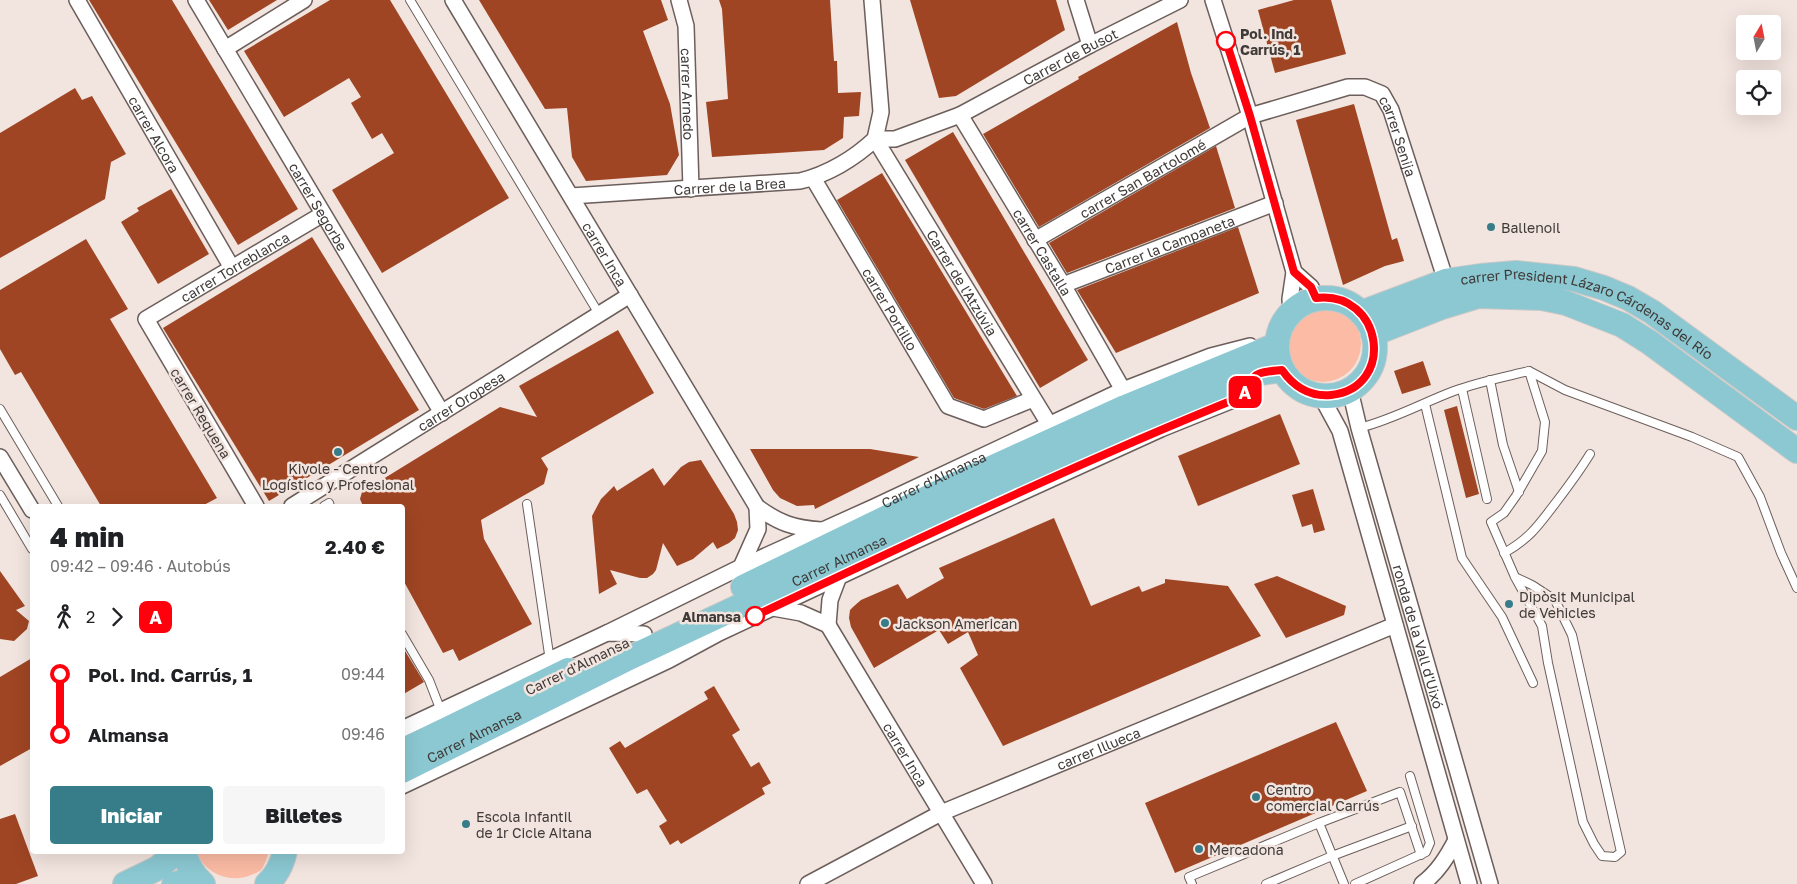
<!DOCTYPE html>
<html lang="es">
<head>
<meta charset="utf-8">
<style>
	:root { --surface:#fff; --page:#f6f6f6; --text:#202124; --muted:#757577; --accent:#377d89 }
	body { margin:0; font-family:"Golos Text",sans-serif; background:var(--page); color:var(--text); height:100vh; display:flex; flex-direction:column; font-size:19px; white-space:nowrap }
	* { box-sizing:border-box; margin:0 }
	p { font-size:16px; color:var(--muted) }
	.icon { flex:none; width:28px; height:28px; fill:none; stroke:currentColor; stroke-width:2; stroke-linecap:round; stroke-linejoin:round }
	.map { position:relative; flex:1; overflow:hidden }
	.details { position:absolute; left:30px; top:504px; width:375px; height:350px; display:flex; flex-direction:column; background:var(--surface); border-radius:5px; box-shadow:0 5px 20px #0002 }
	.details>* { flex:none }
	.badge { padding:0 10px; border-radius:8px; font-size:18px; line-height:32px }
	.needle { width:32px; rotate:10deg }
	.fabs { position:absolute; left:1736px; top:15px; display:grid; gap:10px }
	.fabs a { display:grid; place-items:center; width:45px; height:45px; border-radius:5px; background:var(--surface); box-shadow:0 5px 20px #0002; font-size:25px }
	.map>.badge { position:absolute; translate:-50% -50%; box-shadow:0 0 0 2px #fff }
	.legs { display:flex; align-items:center; gap:8px; height:55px; padding:0 20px; font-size:16px }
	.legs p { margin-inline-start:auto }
	.headline { display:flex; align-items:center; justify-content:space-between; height:85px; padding:0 20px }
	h1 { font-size:28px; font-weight:800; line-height:38px }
	.primary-button { display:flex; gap:10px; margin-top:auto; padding:10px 20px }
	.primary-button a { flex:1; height:58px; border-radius:5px; background:var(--accent); color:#fff; font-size:20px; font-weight:800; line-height:58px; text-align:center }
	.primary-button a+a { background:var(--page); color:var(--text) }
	ul { padding:0 20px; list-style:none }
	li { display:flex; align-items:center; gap:18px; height:60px; font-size:19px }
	li i { display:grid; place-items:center; width:8px; height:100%; margin:0 6px; background:currentColor }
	li i::after { content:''; width:12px; height:12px; margin:-6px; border:4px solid; border-radius:50%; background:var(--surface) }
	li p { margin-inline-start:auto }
	li:first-child i { background:linear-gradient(#0000 50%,currentColor 0) }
	li:last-child i { background:linear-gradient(currentColor 50%,#0000 0) }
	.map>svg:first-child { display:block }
	.green { fill:#fbbba4 }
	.building { fill:#9f4523 }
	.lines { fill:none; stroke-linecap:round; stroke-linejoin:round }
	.service-casing { stroke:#6c5f5b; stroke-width:10 }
	.minor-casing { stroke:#6c5f5b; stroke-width:18 }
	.primary-casing { stroke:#c9c8c7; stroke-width:26 }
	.service { stroke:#fff; stroke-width:8 }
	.minor { stroke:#fff; stroke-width:15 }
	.primary { stroke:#8bc8d2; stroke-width:24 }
	.line-1-casing { stroke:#fff; stroke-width:11 }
	.line-1 { stroke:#ff010c; stroke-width:8 }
	.stop-1-dot { fill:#fff; stroke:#ff010c; stroke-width:2.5 }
	.poi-dot { fill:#377d89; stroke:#f2e4de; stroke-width:2 }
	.labels { text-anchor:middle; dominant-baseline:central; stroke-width:5; stroke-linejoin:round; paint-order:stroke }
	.stop-label { font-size:14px; font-weight:bold; fill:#3f3a38; stroke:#f2e4de; text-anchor:start }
	.street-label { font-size:14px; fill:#3f3a38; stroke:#f2e4de }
	.poi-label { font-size:14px; fill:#3f3a38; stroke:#f2e4de; text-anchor:start }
</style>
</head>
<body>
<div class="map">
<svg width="1797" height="884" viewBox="0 0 1797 884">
	<rect width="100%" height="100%" fill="#f2e4de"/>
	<!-- green -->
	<g class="green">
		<circle cx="1323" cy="344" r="38"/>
		<path d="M196,851H269C267,857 265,865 261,870C259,872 254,874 251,875C229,884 204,873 196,851Z"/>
	</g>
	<!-- building -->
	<g class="building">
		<path d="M89,0H172L298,209L238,245Z"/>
		<path d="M209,0H277L228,30Z"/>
		<path d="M330,0H390L509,198L382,273L332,190L394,153L382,133L372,139L351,103L361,97L349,78L284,117L244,51Z"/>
		<path d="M479,0H661L668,20L643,31L670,104L679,155L667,175L586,181L572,157L567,108L545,109Z"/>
		<path d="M719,0H830L834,61H837L838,93L861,92L859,116L844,117L843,138L824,150L712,157L706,102L728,99L722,9Z"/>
		<path d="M910,0H1056L1065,30L956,96L939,98Z"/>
		<path d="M1294,0H1331L1346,54L1275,73L1258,10Z"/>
		<path d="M1177,22L1191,73L1210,128L1039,227L983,134L1079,79L1078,77Z"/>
		<path d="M75,88L82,100L92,96L126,154L111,162L105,199L0,258V133Z"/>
		<path d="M1354,104L1392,240L1397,238L1404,261L1385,266L1343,285L1296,120Z"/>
		<path d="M953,132L1088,360L1040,388L905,160Z"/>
		<path d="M1216,146L1235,208L1067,273L1049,243Z"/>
		<path d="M882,173L1017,396L984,409L954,398L837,200Z"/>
		<path d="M171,189L209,254L158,284L121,222L139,211L137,208Z"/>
		<path d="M1238,227L1259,293L1116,353L1077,290Z"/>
		<path d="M312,237L419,410L269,501L163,328Z"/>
		<path d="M86,239L128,309L110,319L217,498L202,506H101L21,372L15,375L0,349V290Z"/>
		<path d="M618,330L654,393L541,458L548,469L544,484L481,520L484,539L532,624L459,661L453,649L443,653L402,578V506H363L360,499L362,492L500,407L537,417L519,386Z"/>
		<path d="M1423,361L1431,385L1402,394L1394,371Z"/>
		<path d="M1457,406L1479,494L1466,498L1444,410Z"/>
		<path d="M1280,414L1300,464L1198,506L1178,456Z"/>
		<path d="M750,449H870L919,457L815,509L814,505L797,506L780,498L773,490Z"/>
		<path d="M701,460L734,514L737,522L738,530L735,538L729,543L717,549L713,542L693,559L677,566L663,543L656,570L653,574L647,578H640L610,570L617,584L599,594L592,516L601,499L614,486L617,491L653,468L664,486L681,467L689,462Z"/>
		<path d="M1313,489L1325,530L1314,533L1312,524L1302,527L1292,495Z"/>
		<path d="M1054,518L1091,606L1139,586L1142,592L1165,583V579L1228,586L1261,636L1003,746L960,668L978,655L968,632L948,644L939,630L874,668L851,627L849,618L850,610L853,607L861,600L898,584L907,599L944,578L939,568Z"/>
		<path d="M0,571L25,606L16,610L29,621L27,629L14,641L0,639Z"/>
		<path d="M1277,576L1346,606L1344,615L1286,638L1254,584Z"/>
		<path d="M402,646L424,682L402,695Z"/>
		<path d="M32,658V748L0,766V677Z"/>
		<path d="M714,686L740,730L732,735L751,767L759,762L771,783L762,788L765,794L681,844L678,840L670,845L659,826L667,821L647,789L637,794L609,748L620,741L625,748L708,699L704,692Z"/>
		<path d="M1336,722L1367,791L1175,873L1145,803Z"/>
		<path d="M15,814L38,876L16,884H0V819Z"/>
	</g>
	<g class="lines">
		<!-- service casing -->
		<g class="service-casing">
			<g id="service">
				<path d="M410,0L599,314"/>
				<path d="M1529,371L1565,390L1692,437L1738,457L1760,497L1781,553L1797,588"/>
				<path d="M1490,380L1503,445L1519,492"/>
				<path d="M1462,389L1487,499"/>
				<path d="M1425,404L1462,558L1502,617L1533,683"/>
				<path d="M0,409L58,506"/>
				<path d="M1359,428C1392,420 1422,403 1454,391C1478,382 1504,377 1529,371L1545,422L1542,451L1516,496L1504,513L1491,522L1515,577L1542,626L1548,663L1583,822L1594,844L1602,856L1615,857L1621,852L1572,635L1555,600L1532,585L1515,577"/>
				<path d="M0,495L32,549"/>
				<path d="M527,504L550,661"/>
				<path d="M324,506L329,503L330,506"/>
				<path d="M1504,553C1529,539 1538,526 1554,505C1567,488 1579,472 1590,454"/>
				<path d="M402,634L429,680L441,711"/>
				<path d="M1319,823L1400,792L1421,855"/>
				<path d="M1192,884L1189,877L1319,823L1344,884"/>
				<path d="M1266,884L1332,856L1412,826"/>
				<path d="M1355,884L1426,852L1430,843L1410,776"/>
			</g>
		</g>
		<!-- minor casing -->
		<g class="minor-casing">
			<g id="minor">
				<path id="s1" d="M77,0L232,268"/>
				<path id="s2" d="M196,0L442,413"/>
				<path id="s3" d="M453,0L757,507"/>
				<path id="s4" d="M679,0L686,26L691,189"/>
				<path d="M1076,0L1090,45"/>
				<path d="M1213,0L1250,116L1294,272L1290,299L1291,312"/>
				<path d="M225,49L304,0"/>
				<path id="s5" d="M960,115L1063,285L1123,390"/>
				<path id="s6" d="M875,139H895L960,115L1090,45L1180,0"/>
				<path id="s7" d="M875,139L1049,424"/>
				<path id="s8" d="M813,178L948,406L984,419L1033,399"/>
				<path id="s9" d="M571,196L800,181C827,175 855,158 875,139L881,112L872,0"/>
				<path id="s10" d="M1035,240L1250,116L1348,87H1365L1382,94L1391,110L1446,281"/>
				<path d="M1294,272L1311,287L1316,298"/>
				<path id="s11" d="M1063,285L1275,203"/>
				<path id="s12" d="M1350,390L1359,428L1490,884"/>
				<path d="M1321,396L1340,431L1469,884"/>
				<path d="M0,457L32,510"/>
				<path id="s13" d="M256,506L146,319L323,214"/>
				<path id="s14" d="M292,506L630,295"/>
				<path d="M741,567L758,529L757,507C779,523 793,528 821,530"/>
				<path d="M773,608L801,613L828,625L830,600L839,576"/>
				<path id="s15" d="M828,625L984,884"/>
				<path id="s16" d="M607,633L741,567L874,507L1123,390L1211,356L1250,346"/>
				<path d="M402,729L607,633L644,634"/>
				<path d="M402,786L669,660L719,633L913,542L1161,429L1243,396L1253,377"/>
				<path id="s17" d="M808,884L941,813L1395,625"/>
				<path d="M1422,884C1438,872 1447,857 1456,840"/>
			</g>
		</g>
		<!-- primary casing -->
		<g class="primary-casing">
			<g id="primary">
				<circle cx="1326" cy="347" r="49"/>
				<path id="s18" d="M1361,313L1446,281L1481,276L1516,273L1574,279L1604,288L1628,298L1652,312L1797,418"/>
				<path d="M1373,334L1442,307L1478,296L1542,298L1566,303L1622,325L1649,342L1797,451"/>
				<path d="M743,587L943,490L1125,407L1276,345"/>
				<path d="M402,751L568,670"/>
				<path id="s19" d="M402,771L625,660L1007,481L1132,423L1261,373L1282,370"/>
				<path d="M184,851C187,865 193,875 203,884"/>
				<path d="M125,884L158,868L177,851"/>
				<path d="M174,884L198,879"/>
				<path d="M267,884C277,875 282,865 285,851"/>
			</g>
		</g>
		<!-- service -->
		<use href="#service" class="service"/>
		<!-- minor -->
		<use href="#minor" class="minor"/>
		<!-- primary -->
		<use href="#primary" class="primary"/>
	</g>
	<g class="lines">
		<!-- line-1 casing -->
		<g class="line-1-casing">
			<path id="line-1" d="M755,616C916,540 1077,463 1243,396C1256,371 1254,373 1282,370C1294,387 1309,397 1331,395C1397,388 1383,290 1316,298L1311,287L1294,272L1250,116L1226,41"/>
		</g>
		<!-- line-1 -->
		<use href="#line-1" class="line-1"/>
	</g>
	<!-- markers -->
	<g class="stop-1-dot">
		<circle cx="1226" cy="41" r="9"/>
		<circle cx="755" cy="616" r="9"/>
	</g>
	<g class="poi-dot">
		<circle cx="1491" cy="227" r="5"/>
		<circle cx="338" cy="452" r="5"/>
		<circle cx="1509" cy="604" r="5"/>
		<circle cx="885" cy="623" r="5"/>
		<circle cx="1256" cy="797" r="5"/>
		<circle cx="466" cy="824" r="5"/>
		<circle cx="1199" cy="849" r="5"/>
	</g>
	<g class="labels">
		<!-- stop labels -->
		<g class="stop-label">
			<text x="1240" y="33">Pol. Ind.<tspan x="1240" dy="16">Carrús, 1</tspan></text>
			<text x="741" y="616" text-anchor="end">Almansa</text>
		</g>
		<!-- street labels -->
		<g class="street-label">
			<text stroke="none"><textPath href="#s6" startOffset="214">Carrer de Busot</textPath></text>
			<text stroke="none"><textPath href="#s4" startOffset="95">carrer Arnedo</textPath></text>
			<text stroke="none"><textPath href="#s1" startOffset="155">carrer Alcora</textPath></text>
			<text stroke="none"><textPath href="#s10" startOffset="431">carrer Senija</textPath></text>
			<text stroke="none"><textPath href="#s10" startOffset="124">carrer San Bartolomé</textPath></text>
			<text stroke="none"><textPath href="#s9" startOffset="159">Carrer de la Brea</textPath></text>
			<text stroke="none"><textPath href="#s2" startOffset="240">carrer Segorbe</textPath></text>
			<text stroke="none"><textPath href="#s11" startOffset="114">Carrer la Campaneta</textPath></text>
			<text stroke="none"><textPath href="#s5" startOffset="160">carrer Castalla</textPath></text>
			<text stroke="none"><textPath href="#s3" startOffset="296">carrer Inca</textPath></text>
			<text stroke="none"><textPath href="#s13" startOffset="320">carrer Torreblanca</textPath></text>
			<text stroke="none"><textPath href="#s7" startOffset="168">Carrer de l'Atzúvia</textPath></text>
			<text stroke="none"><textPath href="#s8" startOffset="152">carrer Portillo</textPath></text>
			<text stroke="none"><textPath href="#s18" startOffset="242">carrer President Lázaro Cárdenas del Río</textPath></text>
			<text stroke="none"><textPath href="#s14" startOffset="199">carrer Oropesa</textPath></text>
			<text transform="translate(201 413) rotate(59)">carrer Requena</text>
			<text stroke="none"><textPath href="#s16" startOffset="361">Carrer d'Almansa</textPath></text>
			<text stroke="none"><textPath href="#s19" startOffset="485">Carrer Almansa</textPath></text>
			<text stroke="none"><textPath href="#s12" startOffset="256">ronda de la Vall d'Uixó</textPath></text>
			<text transform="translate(577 666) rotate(-26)">Carrer d'Almansa</text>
			<text stroke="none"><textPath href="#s19" startOffset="80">Carrer Almansa</textPath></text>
			<text stroke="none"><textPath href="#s17" startOffset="321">carrer Illueca</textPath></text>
			<text stroke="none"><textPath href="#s15" startOffset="151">carrer Inca</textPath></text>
		</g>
		<!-- poi labels -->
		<g class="poi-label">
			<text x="1501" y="227">Ballenoil</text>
			<text x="338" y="468" text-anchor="middle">Kivole - Centro<tspan x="338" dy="16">Logístico y Profesional</tspan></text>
			<text x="1519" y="596">Dipòsit Municipal<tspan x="1519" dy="16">de Vehicles</tspan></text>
			<text x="895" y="623">Jackson American</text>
			<text x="1266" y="789">Centro<tspan x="1266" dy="16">comercial Carrús</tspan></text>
			<text x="476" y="816">Escola Infantil<tspan x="476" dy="16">de 1r Cicle Aitana</tspan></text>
			<text x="1209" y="849">Mercadona</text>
		</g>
	</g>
</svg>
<div class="fabs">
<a><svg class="needle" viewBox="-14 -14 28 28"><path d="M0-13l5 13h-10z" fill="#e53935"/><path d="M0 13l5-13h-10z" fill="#757577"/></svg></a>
<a><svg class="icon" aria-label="locate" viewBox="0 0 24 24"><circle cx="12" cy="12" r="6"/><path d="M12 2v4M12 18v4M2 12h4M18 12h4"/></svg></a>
</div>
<b class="badge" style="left:1245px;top:392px;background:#ff010c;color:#fff">A</b>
<section class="details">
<div class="headline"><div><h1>4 min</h1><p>09:42 – 09:46 · Autobús</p></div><b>2.40 €</b></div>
<div class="legs"><svg class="icon" aria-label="walk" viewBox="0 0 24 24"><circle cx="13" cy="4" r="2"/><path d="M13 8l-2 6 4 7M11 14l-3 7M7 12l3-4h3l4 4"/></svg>2<svg class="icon" aria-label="forward" viewBox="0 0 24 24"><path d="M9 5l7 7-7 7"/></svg><b class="badge" style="background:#ff010c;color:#fff">A</b></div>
<ul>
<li><i style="color:#ff010c"></i><b>Pol. Ind. Carrús, 1</b><p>09:44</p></li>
<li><i style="color:#ff010c"></i><b>Almansa</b><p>09:46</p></li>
</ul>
<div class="primary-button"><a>Iniciar</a><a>Billetes</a></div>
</section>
</div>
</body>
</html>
